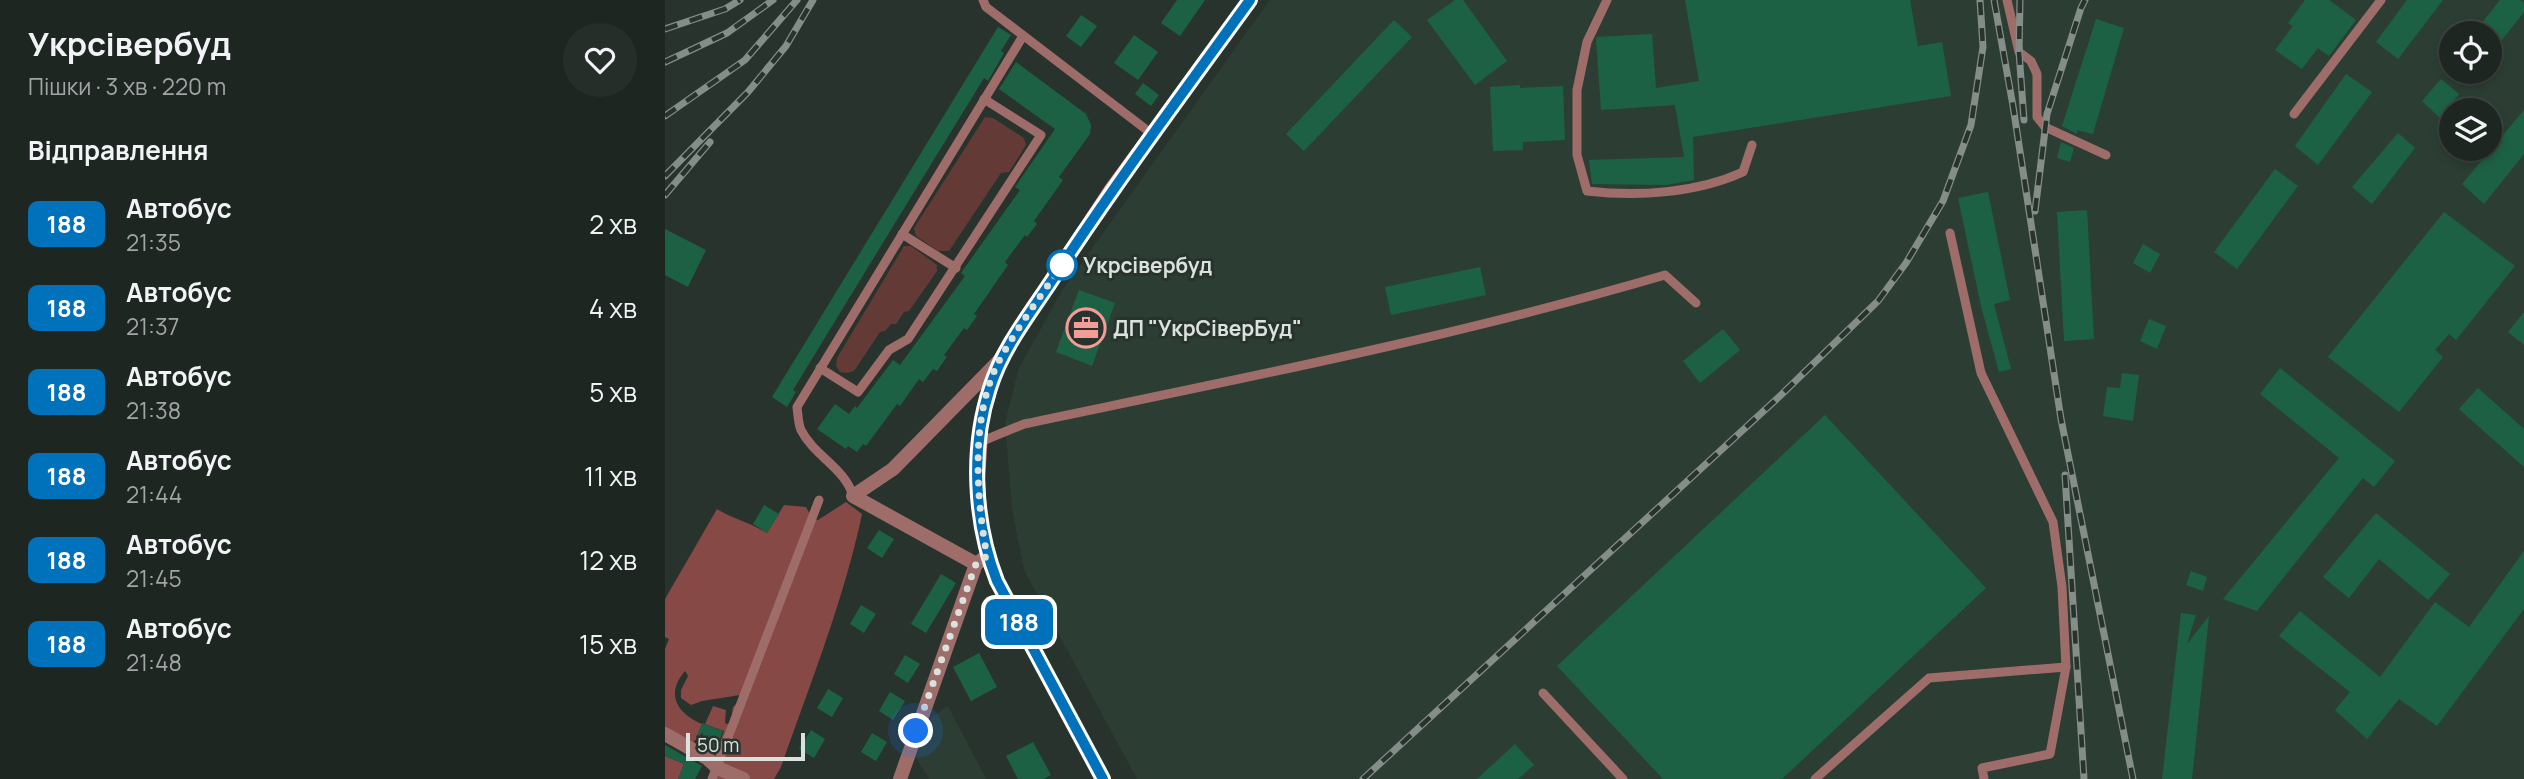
<!DOCTYPE html>
<html lang="uk">
<head>
<meta charset="utf-8">
<style>
	:root { --surface:#1e2622; --page:#262e2a; --text:#f1f3f6; --muted:#a1a5a5; --line:#3c4340 }
	body { margin:0; font-family:Manrope,sans-serif; background:var(--page); color:var(--text); height:100vh; display:flex; flex-direction:column; font-size:26px; white-space:nowrap }
	* { box-sizing:border-box; margin:0 }
	p { font-size:23px; color:var(--muted) }
	.icon { flex:none; width:38px; height:38px; fill:none; stroke:currentColor; stroke-width:2; stroke-linecap:round; stroke-linejoin:round }
	.map { position:relative; flex:1; overflow:hidden }
	.details { display:flex; flex-direction:column; background:var(--surface); width:665px }
	.details>* { flex:none }
	.badge { padding:0 14px; border-radius:10px; font-size:24px; line-height:46px }
	.buttons { position:absolute; left:1774px; top:21px; display:grid; gap:14px }
	.buttons a { display:grid; place-items:center; width:63px; height:63px; border-radius:50%; background:var(--surface); box-shadow:0 4px 10px #0003,0 0 0 2px var(--line); font-size:35px }
	.scale { position:absolute; left:21px; bottom:18px; width:119px; box-sizing:border-box; padding-left:7px; border:4px solid #dbe2de; border-top:0; font-size:19px; line-height:24px; white-space:nowrap; color:#dbe2de; -webkit-text-stroke:5px #28332d; paint-order:stroke }
	.you { position:absolute; width:35px; height:35px; margin:-18px; border:5px solid #fff; border-radius:50%; background:#1a73e8; box-shadow:0 0 0 10px #1a73e833 }
	.map>.badge { position:absolute; translate:-50% -50%; box-shadow:0 0 0 4px #fff }
	h2 { padding:0 28px; font-size:26px; line-height:63px }
	.round { display:grid; place-items:center; flex:none; width:74px; height:74px; border-radius:37px; background:var(--page) }
	.summary { display:flex; align-items:center; justify-content:space-between; height:119px; padding:0 28px }
	h1 { font-size:33px; font-weight:700; line-height:52px }
	ul { padding:0; list-style:none }
	li { display:flex; align-items:center; gap:21px; height:84px; padding:0 28px }
	li div { flex:1 }
	li b { display:block; font-size:26px }
	li em { font-style:normal }
	li .badge { min-width:77px; font-weight:700; text-align:center }
	main { display:flex; flex:1; min-height:0 }
	.map>svg:first-child { display:block }
	.built { fill:#2c3e34; fill-rule:evenodd }
	.green { fill:#643a37 }
	.forest { fill:#864946 }
	.building { fill:#1d6144 }
	.lines { fill:none; stroke-linecap:round; stroke-linejoin:round }
	.lane { stroke:#9f6d69; stroke-width:9 }
	.street { stroke:#9f6d69; stroke-width:14 }
	.secondary { stroke:#dd8e89; stroke-width:14 }
	.rail-casing { stroke:#848d88; stroke-width:7 }
	.rail { stroke:#28332d; stroke-width:4.5; stroke-dasharray:13; stroke-linecap:butt }
	.line-casing { stroke:#fff; stroke-width:16 }
	.line { stroke:#0072bc; stroke-width:10 }
	.walk { stroke:#dbe2de; stroke-width:7; stroke-dasharray:0 12.6 }
	.stop-dot { fill:#fff; stroke:#0072bc; stroke-width:3.5 }
	.labels { text-anchor:middle; dominant-baseline:central; stroke-width:6; stroke-linejoin:round; paint-order:stroke }
	.stop-label { font-size:21px; font-weight:bold; fill:#dbe2de; stroke:#28332d; text-anchor:start }
	.poi-label { font-size:21px; font-weight:bold; fill:#dbe2de; stroke:#28332d; text-anchor:start }
</style>
</head>
<body>
<main>
<section class="details">
<div class="summary"><div><h1>Укрсівербуд</h1><p>Пішки · 3 хв · 220 m</p></div><a class="round"><svg class="icon" aria-label="heart" viewBox="0 0 24 24"><path d="M12 20l-8-8c-3-5 5-10 8-4 3-6 11-1 8 4z"/></svg></a></div>
<h2>Відправлення</h2>
<ul>
<li><span class="badge" style="background:#0072bc;color:#fff">188</span><div><b>Автобус</b><p>21:35</p></div><em>2 хв</em></li>
<li><span class="badge" style="background:#0072bc;color:#fff">188</span><div><b>Автобус</b><p>21:37</p></div><em>4 хв</em></li>
<li><span class="badge" style="background:#0072bc;color:#fff">188</span><div><b>Автобус</b><p>21:38</p></div><em>5 хв</em></li>
<li><span class="badge" style="background:#0072bc;color:#fff">188</span><div><b>Автобус</b><p>21:44</p></div><em>11 хв</em></li>
<li><span class="badge" style="background:#0072bc;color:#fff">188</span><div><b>Автобус</b><p>21:45</p></div><em>12 хв</em></li>
<li><span class="badge" style="background:#0072bc;color:#fff">188</span><div><b>Автобус</b><p>21:48</p></div><em>15 хв</em></li>
</ul>
</section>
<div class="map">
<svg width="1859" height="779" viewBox="0 0 1859 779">
	<rect width="100%" height="100%" fill="#28332d"/>
	<!-- built -->
	<g class="built">
		<path d="M605,0H1859V779H472L359,570L347,508L340,423L354,368L398,289ZM1787,33H1825V72H1787ZM1787,110H1825V149H1787Z"/>
		<path d="M283,706L321,779H264L252,759L258,723Z"/>
	</g>
	<!-- green -->
	<g class="green">
		<path d="M320,117L328,118L359,138L361,145L344,172L336,173L284,251H273L251,236L249,228Z"/>
		<path d="M239,246H246L272,265V271L244,311L239,312L231,324H226L220,331L215,332L189,371L182,373L175,372L171,366L172,358Z"/>
	</g>
	<!-- forest -->
	<g class="forest">
		<path d="M181,502L197,514C179,600 145,684 116,767L109,779H47L45,771L59,731L40,724L48,706L61,710L60,723L67,726L71,716L67,713L68,707L75,700V695L37,701L26,705L16,698V690L23,676L20,671C0,694 12,713 37,724L26,752L0,741V649L4,639L0,637V599L52,509C68,519 86,523 102,533L119,505L141,507L147,518L153,520Z"/>
		<path d="M0,756L19,764L13,779H0Z"/>
	</g>
	<!-- building -->
	<g class="building">
		<path d="M512,0H540L515,36L496,23Z"/>
		<path d="M790,0H798L842,61L810,85L762,20Z"/>
		<path d="M1020,0H1245L1253,46L1277,42L1286,96L1028,137L1029,180L1001,185L927,184L924,160L1019,157L1010,105L936,110L931,39L932,37L987,34L991,88L1034,81Z"/>
		<path d="M1640,0H1664L1691,20L1664,56L1653,48L1637,69L1610,50L1628,26L1623,23Z"/>
		<path d="M1742,0H1778L1733,59L1711,42Z"/>
		<path d="M1835,0H1855L1859,3V12L1825,55V33H1809Z"/>
		<path d="M416,15L432,26L416,47L401,36Z"/>
		<path d="M1431,19L1459,28L1428,134L1412,130V134L1397,126Z"/>
		<path d="M729,20L747,37L639,151L621,134Z"/>
		<path d="M333,27L346,35L336,51L339,53L323,81L319,78L230,223L128,390L131,392L122,407L107,397Z"/>
		<path d="M469,35L493,52L473,80L449,63Z"/>
		<path d="M351,62L421,114L426,125L425,134L394,177L398,180L369,221L372,224L362,237L360,235L340,262L343,265L309,314L312,316L302,330L299,328L279,355L282,357L272,371L268,369L258,382L254,379L235,406L232,404L201,446L198,444L192,452L183,446L181,449L152,429L170,404L184,414L190,406L192,408L228,360L235,365L300,276L296,273L355,190L350,187L390,129L334,89Z"/>
		<path d="M1681,74L1707,92L1653,165L1630,146Z"/>
		<path d="M1776,79L1794,94L1775,118L1757,101Z"/>
		<path d="M478,83L494,95L486,106L470,94Z"/>
		<path d="M855,85V88L898,86L900,140L858,142V150L828,151L825,87Z"/>
		<path d="M1859,110V154L1819,204L1797,184Z"/>
		<path d="M1733,133L1750,148L1707,204L1687,187Z"/>
		<path d="M1396,142L1409,148L1405,162L1392,158Z"/>
		<path d="M1610,169L1633,186L1572,269L1549,252Z"/>
		<path d="M1323,192L1345,300L1329,304L1346,369L1334,372L1316,306L1293,198Z"/>
		<path d="M1422,210L1429,339L1399,341L1392,212Z"/>
		<path d="M1779,212L1850,266L1791,340L1784,334L1770,350L1778,357L1734,412L1663,357Z"/>
		<path d="M0,229L41,250L23,287L0,275Z"/>
		<path d="M1478,244L1495,254L1485,273L1468,263Z"/>
		<path d="M815,267L821,295L726,315L720,287Z"/>
		<path d="M414,290L450,303L427,366L391,352Z"/>
		<path d="M1859,312V345L1843,332Z"/>
		<path d="M1484,319L1501,326L1492,349L1475,341Z"/>
		<path d="M1058,329L1075,350L1035,383L1018,361Z"/>
		<path d="M1615,368L1730,461L1709,487L1698,478L1592,611L1558,599L1674,458L1595,394Z"/>
		<path d="M1457,373L1474,375L1468,421L1438,416L1442,387L1455,388Z"/>
		<path d="M1813,388L1859,429V467L1794,409Z"/>
		<path d="M1160,415L1321,588L1117,779H998L892,666Z"/>
		<path d="M99,505L114,514L102,533L88,524Z"/>
		<path d="M1711,513L1785,574L1763,600L1714,559L1684,598L1658,577Z"/>
		<path d="M214,530L229,539L217,558L202,548Z"/>
		<path d="M1859,551V609L1772,726L1734,699L1702,739L1670,710L1685,692L1614,636L1635,611L1715,677L1770,602L1804,627Z"/>
		<path d="M1526,571L1542,577L1538,591L1521,585Z"/>
		<path d="M276,574L291,583L261,633L246,624Z"/>
		<path d="M196,605L211,614L199,633L185,624Z"/>
		<path d="M1516,613L1531,615L1522,644L1544,616L1527,779H1497Z"/>
		<path d="M314,653L332,687L306,701L288,667Z"/>
		<path d="M240,655L255,664L243,683L229,674Z"/>
		<path d="M163,689L178,698L167,717L152,708Z"/>
		<path d="M225,692L240,701L228,720L214,711Z"/>
		<path d="M37,723L58,731L50,752L31,740Z"/>
		<path d="M146,730L160,739L149,758L134,749Z"/>
		<path d="M207,733L222,742L211,761L196,752Z"/>
		<path d="M368,742L386,775L379,779H353L341,756Z"/>
		<path d="M850,744L869,765L853,779H812Z"/>
		<path d="M0,745L37,766L30,779H13L19,764L0,756Z"/>
	</g>
	<g class="lines">
		<!-- lane -->
		<g class="lane">
			<path d="M318,0L321,7L487,134"/>
			<path d="M942,0L922,42L912,90V155L922,191C973,197 1032,193 1078,172L1087,145"/>
			<path d="M1342,0L1354,52L1366,61L1372,74V117L1380,127L1441,155"/>
			<path d="M1629,114L1716,0"/>
			<path d="M1285,233L1316,373L1388,522L1397,587L1401,667L1385,754L1317,768L1319,779"/>
			<path d="M237,234L291,268"/>
			<path d="M155,368L193,392L224,350L243,339L376,135L319,99"/>
			<path d="M315,442L359,424C574,379 789,337 1000,275L1031,303"/>
			<path d="M188,496C180,468 149,456 136,430C133,423 133,414 132,407L358,36"/>
			<path d="M878,693L958,779"/>
			<path d="M47,779L154,500"/>
			<path d="M1150,779L1264,678L1401,667"/>
		</g>
		<!-- street -->
		<g class="street">
			<path d="M311,564L188,496L228,469L334,361"/>
			<path d="M0,734L42,758L53,768L78,779"/>
			<path d="M235,779L311,564L318,559"/>
		</g>
		<!-- secondary -->
		<path class="secondary" d="M438,779L332,581L322,556L315,514L313,480L317,417L334,361L445,191L585,0"/>
		<!-- rail casing -->
		<g class="rail-casing">
			<g id="rail">
				<path d="M1329,0L1348,106L1396,419L1468,779"/>
				<path d="M1355,0L1354,52L1359,120"/>
				<path d="M0,29L60,9L75,0"/>
				<path d="M0,62L62,33L108,0"/>
				<path d="M0,116L80,60L132,0"/>
				<path d="M0,176L83,92L121,46L148,0"/>
				<path d="M0,195L45,142"/>
				<path d="M1370,211L1382,114L1416,8L1420,0"/>
				<path d="M1400,475L1419,779"/>
				<path d="M698,779L1116,395L1213,301L1241,263L1278,201L1306,125L1318,47L1315,0"/>
			</g>
		</g>
		<!-- rail -->
		<use href="#rail" class="rail"/>
	</g>
	<g class="lines">
		<!-- line casing -->
		<g class="line-casing">
			<path id="line" d="M438,779L332,581C309,522 305,449 325,388C338,346 368,310 391,274C453,180 519,91 585,0"/>
		</g>
		<!-- line -->
		<use href="#line" class="line"/>
		<!-- walk -->
		<path class="walk" d="M251,731L311,564L322,556C311,496 305,415 335,359C355,323 381,289 404,255L397,265"/>
	</g>
	<!-- icons -->
	<defs>
		<g id="office-ring" transform="scale(2.0125)"><circle r="9.5" fill="#28332d" stroke="#f59c96" stroke-width="1.5"/><path d="M-6-3h4V-5.5h4V-3h4V5H-6ZM-1-4.5V-3h2v-1.5ZM-6 0V1H6V0Z" fill="#f59c96"/></g>
	</defs>
	<g fill-rule="evenodd">
		<use href="#office-ring" x="421" y="328"/>
	</g>
	<!-- markers -->
	<circle class="stop-dot" cx="397" cy="265" r="14"/>
	<g class="labels">
		<!-- stop labels -->
		<g class="stop-label">
			<text x="418" y="265">Укрсівербуд</text>
		</g>
		<!-- poi labels -->
		<g class="poi-label">
			<text x="448" y="328">ДП "УкрСіверБуд"</text>
		</g>
	</g>
</svg>
<div class="buttons">
<a><svg class="icon" aria-label="locate" viewBox="0 0 24 24"><circle cx="12" cy="12" r="6"/><path d="M12 2v4M12 18v4M2 12h4M18 12h4"/></svg></a>
<a><svg class="icon" aria-label="layers" viewBox="0 0 24 24"><path d="M12 4l9 5-9 5-9-5zM3 14l9 5 9-5"/></svg></a>
</div>
<div class="scale">50 m</div>
<div class="you" style="left:251px;top:731px"></div>
<b class="badge" style="left:354px;top:622px;background:#0072bc;color:#fff">188</b>
</div>
</main>
</body>
</html>
